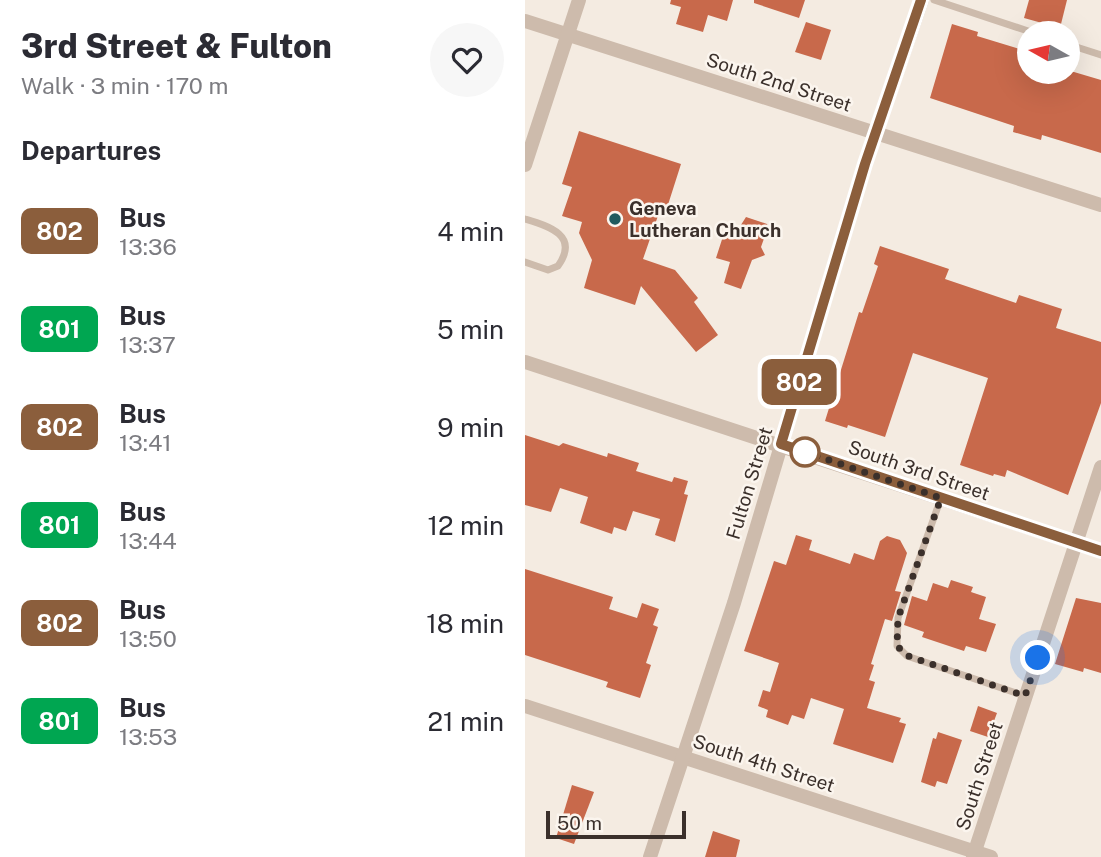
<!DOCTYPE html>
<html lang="en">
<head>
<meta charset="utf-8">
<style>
	:root { --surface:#fff; --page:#f7f7f7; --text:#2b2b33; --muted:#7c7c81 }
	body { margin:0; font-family:"Public Sans",sans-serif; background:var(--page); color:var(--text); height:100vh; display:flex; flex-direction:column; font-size:26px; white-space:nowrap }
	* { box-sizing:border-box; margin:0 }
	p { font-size:23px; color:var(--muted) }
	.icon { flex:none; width:38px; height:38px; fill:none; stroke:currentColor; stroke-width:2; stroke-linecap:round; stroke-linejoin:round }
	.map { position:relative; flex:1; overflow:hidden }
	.panel { display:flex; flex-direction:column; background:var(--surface); width:525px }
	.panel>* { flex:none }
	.badge { padding:0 14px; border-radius:10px; font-size:24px; line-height:46px }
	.needle { width:46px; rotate:278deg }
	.controls { position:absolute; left:492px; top:21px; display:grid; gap:14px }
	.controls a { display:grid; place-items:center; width:63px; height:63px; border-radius:50%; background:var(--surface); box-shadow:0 7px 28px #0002; font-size:35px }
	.scale { position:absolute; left:21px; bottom:18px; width:140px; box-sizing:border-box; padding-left:7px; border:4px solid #3b302b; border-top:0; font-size:19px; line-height:24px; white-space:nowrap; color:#3b302b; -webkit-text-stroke:5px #fbf5ee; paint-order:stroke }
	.you { position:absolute; width:35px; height:35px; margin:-18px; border:5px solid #fff; border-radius:50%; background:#1a73e8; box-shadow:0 0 0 10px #1a73e833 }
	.map>.badge { position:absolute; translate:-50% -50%; box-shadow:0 0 0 4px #fff }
	h2 { padding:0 21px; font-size:26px; line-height:63px }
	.round { display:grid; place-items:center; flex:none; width:74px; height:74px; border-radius:37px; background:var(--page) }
	.head { display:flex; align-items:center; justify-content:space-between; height:119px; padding:0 21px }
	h1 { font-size:33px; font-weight:800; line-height:52px }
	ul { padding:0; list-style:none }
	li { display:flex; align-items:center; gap:21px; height:98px; padding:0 21px }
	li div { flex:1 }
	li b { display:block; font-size:26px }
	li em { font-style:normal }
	li .badge { min-width:77px; font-weight:700; text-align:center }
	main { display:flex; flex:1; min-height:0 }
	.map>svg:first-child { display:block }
	.building { fill:#c8694b }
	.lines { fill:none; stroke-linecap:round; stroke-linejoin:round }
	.service { stroke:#cdbbac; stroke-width:7 }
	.minor { stroke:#cdbbac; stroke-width:14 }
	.line-casing { stroke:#fff; stroke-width:16 }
	.line { stroke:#8b5e3c; stroke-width:10 }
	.walk { stroke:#3b302b; stroke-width:7; stroke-dasharray:0 12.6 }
	.poi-dot { fill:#1f5a5e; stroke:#fbf5ee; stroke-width:2.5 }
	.stop-dot { fill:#fff; stroke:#8b5e3c; stroke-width:3.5 }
	.labels { text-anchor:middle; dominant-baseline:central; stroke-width:5; stroke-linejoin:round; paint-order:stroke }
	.street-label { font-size:19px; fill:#3b302b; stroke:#fbf5ee }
	.poi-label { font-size:19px; font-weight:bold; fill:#3b302b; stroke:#fbf5ee; text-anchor:start }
</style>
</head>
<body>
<main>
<section class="panel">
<div class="head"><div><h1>3rd Street &amp; Fulton</h1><p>Walk · 3 min · 170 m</p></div><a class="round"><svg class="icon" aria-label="heart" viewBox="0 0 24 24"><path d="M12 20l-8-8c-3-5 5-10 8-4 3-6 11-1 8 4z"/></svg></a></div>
<h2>Departures</h2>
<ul>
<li><span class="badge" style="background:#8b5e3c;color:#fff">802</span><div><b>Bus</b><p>13:36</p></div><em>4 min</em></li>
<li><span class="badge" style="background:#00a651;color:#fff">801</span><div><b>Bus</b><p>13:37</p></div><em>5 min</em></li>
<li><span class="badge" style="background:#8b5e3c;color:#fff">802</span><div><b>Bus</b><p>13:41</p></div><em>9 min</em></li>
<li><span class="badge" style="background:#00a651;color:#fff">801</span><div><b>Bus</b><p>13:44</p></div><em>12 min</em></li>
<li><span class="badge" style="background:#8b5e3c;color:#fff">802</span><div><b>Bus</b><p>13:50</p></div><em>18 min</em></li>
<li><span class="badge" style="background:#00a651;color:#fff">801</span><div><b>Bus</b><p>13:53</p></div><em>21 min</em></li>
</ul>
</section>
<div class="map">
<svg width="576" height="857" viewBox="0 0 576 857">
	<rect width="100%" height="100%" fill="#f4ebe1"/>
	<!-- building -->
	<g class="building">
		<path d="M146,0H208L202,21L183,15L178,32L151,24L156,7L145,4Z"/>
		<path d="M229,0H280L274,18L229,3Z"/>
		<path d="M504,0H542L535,28L499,18Z"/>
		<path d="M281,22L306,30L296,60L270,52Z"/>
		<path d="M427,24L453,32L452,36L504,52V72H549L576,80V153L517,135L516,140L488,132L489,126L405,98Z"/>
		<path d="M54,131L156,164L141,211L135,210L118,259L150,270L173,298L169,302L193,335L171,352L116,286L110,305L59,288L67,260L54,233L57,222L37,216L47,187L37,184Z"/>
		<path d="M221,217L242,224L243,227L236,247L240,255L227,260L216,289L199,283L205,262L191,258L202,224L214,228Z"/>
		<path d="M355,246L424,269L420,279L491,303L494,295L537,309L531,328L576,342V403L543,495L482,470L480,477L469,474L468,476L435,465L463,378L388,353L360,437L323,425L322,428L300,421L334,312L337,313L353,266L349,264Z"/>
		<path d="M0,435L34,446L38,443L82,457L83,453L114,463L111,471L147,482L149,477L163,481L159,494L163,495L150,542L130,535L135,519L108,511L101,531L89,527L87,534L55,523L63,497L35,488L26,512L0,505Z"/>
		<path d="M271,535L287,540L284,550L325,564L329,553L349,560L355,541L362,536L375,540L382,553L370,591L376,592L367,621L360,619L346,664L349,665L344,680L350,682L342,708L376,718L374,722L381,724L368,763L308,744L319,709L286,698L279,719L267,715L263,725L241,717L243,710L233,706L238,690L245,692L254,663L219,651L249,561L261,565Z"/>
		<path d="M0,569L88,597L84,609L112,618L117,603L134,609L128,625L133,627L121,663L126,665L115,698L81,687L83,682L0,655Z"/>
		<path d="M426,580L448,587L446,592L461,597L454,619L471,624L461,652L441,646L439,651L397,637L399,632L379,625L387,596L402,601L408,583L423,588Z"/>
		<path d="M551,598L576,603V673L559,668L558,672L530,664Z"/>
		<path d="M453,706L472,713L463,737L445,731Z"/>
		<path d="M413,732L437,740L422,784L412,781L410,787L396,782L408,738L411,739Z"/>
		<path d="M47,785L69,792L49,844L31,838Z"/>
		<path d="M188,831L215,840L211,857H180Z"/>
	</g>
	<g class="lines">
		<!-- service -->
		<g class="service">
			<path d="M409,0L509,33"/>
			<path d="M542,44L576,55"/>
			<path d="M0,219C23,226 55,235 33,266L23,270L0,262"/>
			<path d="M416,498L373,618L372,646L382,656L500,696"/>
		</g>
		<!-- minor -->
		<g class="minor">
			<path d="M0,21L576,205"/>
			<path d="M0,165L54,0"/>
			<path d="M0,362L576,551"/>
			<path d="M0,706L466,857"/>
			<path d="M125,857L209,603L340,164L397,0"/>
			<path d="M448,857L576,467"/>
		</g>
	</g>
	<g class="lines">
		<!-- line casing -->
		<g class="line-casing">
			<path id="line" d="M396,0L340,164L256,444L576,551"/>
		</g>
		<!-- line -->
		<use href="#line" class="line"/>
		<!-- walk -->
		<path class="walk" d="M280,452L416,498L373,618L372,646L383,656L500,696L513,658"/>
	</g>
	<!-- markers -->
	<circle class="poi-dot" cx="90" cy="219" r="7"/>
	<circle class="stop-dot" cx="280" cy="452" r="14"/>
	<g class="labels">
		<!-- street labels -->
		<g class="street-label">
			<text transform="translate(254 82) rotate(18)">South 2nd Street</text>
			<text transform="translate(394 470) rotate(19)">South 3rd Street</text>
			<text transform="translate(224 483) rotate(-73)">Fulton Street</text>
			<text transform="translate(239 763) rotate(18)">South 4th Street</text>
			<text transform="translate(454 776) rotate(-72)">South Street</text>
		</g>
		<!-- poi labels -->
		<g class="poi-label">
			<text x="104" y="208">Geneva<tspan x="104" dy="22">Lutheran Church</tspan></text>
		</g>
	</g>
</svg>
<div class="controls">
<a><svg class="needle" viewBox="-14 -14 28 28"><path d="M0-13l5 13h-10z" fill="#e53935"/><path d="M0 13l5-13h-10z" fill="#7c7c81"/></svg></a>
</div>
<div class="scale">50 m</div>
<div class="you" style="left:513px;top:658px"></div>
<b class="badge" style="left:274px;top:382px;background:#8b5e3c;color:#fff">802</b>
</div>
</main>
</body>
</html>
